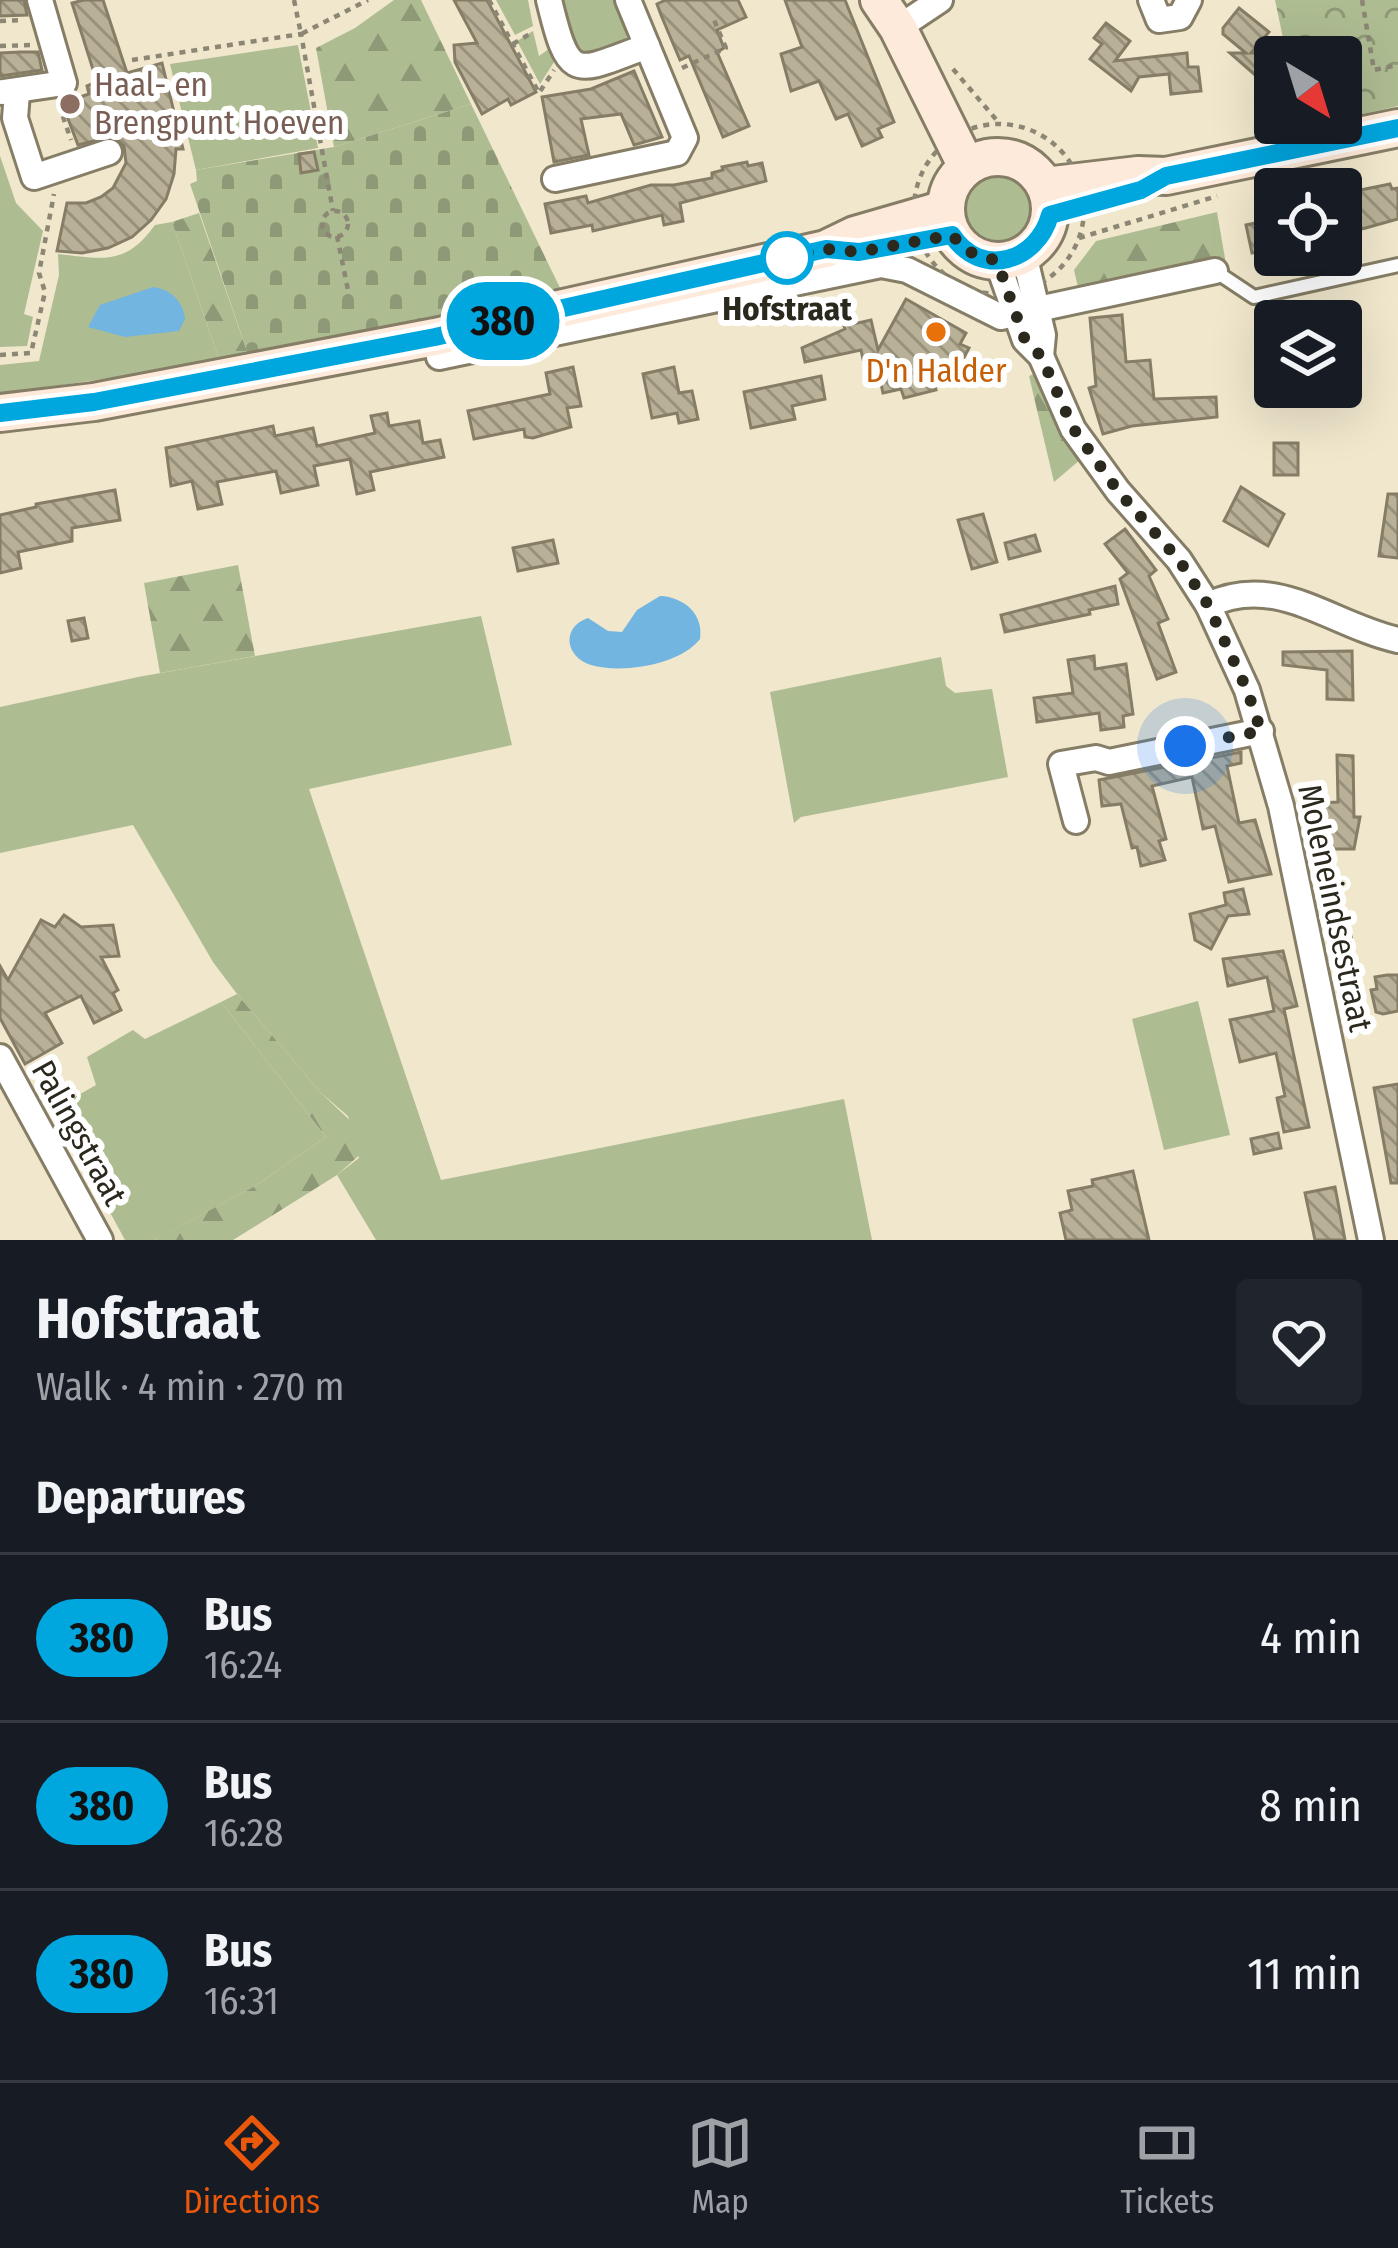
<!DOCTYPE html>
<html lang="en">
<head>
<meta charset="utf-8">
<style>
	:root { --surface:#171b24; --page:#20242c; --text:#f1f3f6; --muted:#9ea1a6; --line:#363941; --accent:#ea580c }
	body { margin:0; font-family:"Fira Sans Condensed",sans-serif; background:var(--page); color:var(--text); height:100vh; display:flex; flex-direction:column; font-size:45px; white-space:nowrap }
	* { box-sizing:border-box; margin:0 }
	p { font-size:39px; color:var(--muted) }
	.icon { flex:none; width:66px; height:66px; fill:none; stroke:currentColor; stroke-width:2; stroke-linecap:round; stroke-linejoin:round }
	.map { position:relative; height:1240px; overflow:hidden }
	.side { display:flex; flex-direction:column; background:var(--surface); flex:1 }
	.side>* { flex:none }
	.badge { padding:0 24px; border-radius:39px; font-size:42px; line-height:78px }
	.needle { width:78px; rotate:142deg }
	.controls { position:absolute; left:1254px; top:36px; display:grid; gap:24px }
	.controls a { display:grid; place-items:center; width:108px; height:108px; border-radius:12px; background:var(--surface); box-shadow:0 12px 48px #0002; font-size:60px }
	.you { position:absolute; width:60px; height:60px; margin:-30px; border:9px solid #fff; border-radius:50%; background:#1a73e8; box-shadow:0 0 0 18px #1a73e833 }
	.map>.badge { position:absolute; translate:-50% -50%; box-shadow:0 0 0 6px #fff }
	h2 { padding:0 36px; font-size:45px; line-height:108px }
	.round { display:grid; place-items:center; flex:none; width:126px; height:126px; border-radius:12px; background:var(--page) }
	.headline { display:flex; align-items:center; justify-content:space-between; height:204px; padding:0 36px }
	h1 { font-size:57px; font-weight:700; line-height:90px }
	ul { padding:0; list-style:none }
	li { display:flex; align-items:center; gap:36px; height:168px; padding:0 36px; border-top:3px solid var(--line) }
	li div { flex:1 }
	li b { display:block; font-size:45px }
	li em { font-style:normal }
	li .badge { min-width:132px; font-weight:700; text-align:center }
	.dock { display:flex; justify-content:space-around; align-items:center; height:168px; border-top:3px solid var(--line); background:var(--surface); font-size:33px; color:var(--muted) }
	.dock a { display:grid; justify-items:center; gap:6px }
	.dock .current { color:var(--accent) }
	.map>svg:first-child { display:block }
	.grass { fill:#aebc92 }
	.forest { fill:url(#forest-firs) }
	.cemetery { fill:url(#cemetery-stones) }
	.park { fill:url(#park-crowns) }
	.water { fill:#72b5e1 }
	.building { fill:url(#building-back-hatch); stroke:#857d65; stroke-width:3 }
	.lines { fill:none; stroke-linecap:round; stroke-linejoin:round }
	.lane-casing { stroke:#857d65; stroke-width:18 }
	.street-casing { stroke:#857d65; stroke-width:30 }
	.secondary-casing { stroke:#857d65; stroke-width:42 }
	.path { stroke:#8c8674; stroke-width:4.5; stroke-dasharray:6 6; stroke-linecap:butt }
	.lane { stroke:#fff; stroke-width:12 }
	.street { stroke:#fff; stroke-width:24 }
	.secondary { stroke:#feeada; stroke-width:36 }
	.line-casing { stroke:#fff; stroke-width:27 }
	.line { stroke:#00a6de; stroke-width:18 }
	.walk { stroke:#2b281e; stroke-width:12; stroke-dasharray:0 21.6 }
	.education-dot { fill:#8d6e63; stroke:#fff; stroke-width:4.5 }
	.stop-dot { fill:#fff; stroke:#00a6de; stroke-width:6 }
	.food-dot { fill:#e8710a; stroke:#fff; stroke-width:4.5 }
	.labels { text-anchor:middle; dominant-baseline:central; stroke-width:12; stroke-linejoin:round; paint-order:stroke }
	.education-label { font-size:33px; fill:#785e54; stroke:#fff; text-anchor:start }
	.stop-label { font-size:33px; font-weight:bold; fill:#2b281e; stroke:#fff }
	.food-label { font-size:33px; fill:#c56008; stroke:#fff }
	.street-label { font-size:33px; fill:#2b281e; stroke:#fff }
</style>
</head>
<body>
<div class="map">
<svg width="1398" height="1240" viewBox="0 0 1398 1240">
	<defs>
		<pattern id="forest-firs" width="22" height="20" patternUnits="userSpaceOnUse" patternTransform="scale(3)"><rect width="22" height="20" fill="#aebc92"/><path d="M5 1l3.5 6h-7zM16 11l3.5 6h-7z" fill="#8e9977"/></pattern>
		<pattern id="cemetery-stones" width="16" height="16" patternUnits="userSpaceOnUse" patternTransform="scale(3)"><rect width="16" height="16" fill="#aebc92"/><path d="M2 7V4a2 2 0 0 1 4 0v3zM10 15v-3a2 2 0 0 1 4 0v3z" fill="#8e9977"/></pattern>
		<pattern id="park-crowns" width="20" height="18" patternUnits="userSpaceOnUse" patternTransform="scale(3)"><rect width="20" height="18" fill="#aebc92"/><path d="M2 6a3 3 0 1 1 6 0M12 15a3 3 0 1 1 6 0" fill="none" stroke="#8e9977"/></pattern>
		<pattern id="building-back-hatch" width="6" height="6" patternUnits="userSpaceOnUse" patternTransform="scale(3)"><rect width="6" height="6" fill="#b9b197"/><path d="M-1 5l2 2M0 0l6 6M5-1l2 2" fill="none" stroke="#97907b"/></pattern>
	</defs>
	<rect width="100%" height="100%" fill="#f0e7cc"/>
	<!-- grass -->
	<g class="grass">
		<path d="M496,0H528L533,26L515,35Z"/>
		<path d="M555,0H621L629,32L626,38L587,55L576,52Z"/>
		<path d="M533,31L539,56L549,49L556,59L540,84L517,41Z"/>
		<path d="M298,45L318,148L196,170L170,64Z"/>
		<path d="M0,156L16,203L43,231L24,314L33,317L27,346L0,347Z"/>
		<circle cx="998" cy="209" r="33"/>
		<path d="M172,222L220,362L0,394V365L39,361L59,275L58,254C102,259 126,266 155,225Z"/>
		<path d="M481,616L512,745L309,789L441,1180L844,1099L872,1240H376L337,1175L359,1158L348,1116L321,1093L237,994L213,962L133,825L0,853V707L138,677Z"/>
		<path d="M941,657L946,686L955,693L992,689L1008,777L801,817L794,823L770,692Z"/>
		<path d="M1198,1001L1230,1135L1164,1150L1132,1019Z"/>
		<path d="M221,1002L326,1137L255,1186L164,1235L154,1240H125L54,1109L96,1085L87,1057L133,1030L145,1039Z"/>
	</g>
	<!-- forest -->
	<g class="forest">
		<path d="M394,0H421L471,104L334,147L316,48L355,28Z"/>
		<path d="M1217,212L1227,270L1080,296L1074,270L1096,241Z"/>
		<path d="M199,213L249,357L220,362L172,222Z"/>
		<path d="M1034,374L1081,459L1054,482L1029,376Z"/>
		<path d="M238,565L255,656L160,673L144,583Z"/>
		<path d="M237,994L321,1093L357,1127L363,1152L337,1175L233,1240H154L255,1186L326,1137L221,1002Z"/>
	</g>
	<!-- cemetery -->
	<path class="cemetery" d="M471,104L561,290L249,357L190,184L197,181L196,170L334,147Z"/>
	<!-- park -->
	<path class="park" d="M1275,0H1398V106L1341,119V57H1287Z"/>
	<!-- water -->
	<g class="water">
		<path d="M153,287C170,289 183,301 185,319L179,331L125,337L88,327L100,305Z"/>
		<path d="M660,596C684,597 704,614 700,639C680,665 622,674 591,665C565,657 561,627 588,618L608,631L622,632L637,610Z"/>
	</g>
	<!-- building -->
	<g class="building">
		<path d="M0,0H24L27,15L0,16Z"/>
		<path d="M84,0H103L127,73L162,63L183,149H176L174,174L166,199L151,220L132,237L108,248L82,253L57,251L67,203H86L101,197L113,188L126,163L124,146L113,136L78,145L62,103L89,94L87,86L97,82L72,3Z"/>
		<path d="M454,0H487L536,92L511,105L508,99L482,114L455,62L454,45L477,43Z"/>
		<path d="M666,0H738L746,17L717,30L724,48L717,52L749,126L723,137L689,56L680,60L661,15L657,4Z"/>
		<path d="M785,0H845L894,122L878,129L882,137L862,146L848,114L836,119L819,81L791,91L781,54L802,47Z"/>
		<path d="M1239,8L1269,32L1251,53L1269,54L1254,74L1230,53H1246L1223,34V28Z"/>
		<path d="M1106,23L1130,41L1115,61L1187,53L1188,67H1198L1201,91L1171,94L1169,74L1139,77L1131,91L1090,59L1102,44L1094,38Z"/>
		<path d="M21,52H38L42,70L0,76V53Z"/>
		<path d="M634,71L662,137L634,145L621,114L581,119L589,155L554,162L542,97L591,89Z"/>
		<path d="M314,152L318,170L301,173L299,154Z"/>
		<path d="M747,162L748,166L762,163L766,181L680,203L683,221L664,225L662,215L593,231L592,225L551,233L545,204L586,196L588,203L651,185H674L712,178V173L723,170L722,167Z"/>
		<path d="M1390,184L1392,189L1398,188V219L1344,234L1341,194Z"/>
		<path d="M1275,219V249L1252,253L1246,225Z"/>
		<path d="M906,299L966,333L960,344L969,348L956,373L928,357L936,390L904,398L901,389L883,393L875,357L863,359L861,350L805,362L802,348L845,329L844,326L871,320L878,350Z"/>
		<path d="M1122,315L1126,362L1150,360L1154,399L1216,397L1217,417L1132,426L1103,434L1089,388L1096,386L1090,318Z"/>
		<path d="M573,367L581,406L567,408L571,427L533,438L525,437L524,429L474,439L468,411L550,394L546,373Z"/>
		<path d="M674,367L679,393L692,391L698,419L679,423L677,413L652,418L643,374Z"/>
		<path d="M821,376L825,399L792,406L795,419L751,428L744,392Z"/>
		<path d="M387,413L389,426L419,421L423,443L440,440L444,457L370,472L374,490L357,494L350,459L314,466L318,485L281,493L276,471L217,482L222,504L198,509L192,481L171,486L166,448L273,426L275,436L313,428L317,446L375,433L371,416Z"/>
		<rect x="1274" y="443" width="24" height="32"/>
		<path d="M1241,487L1284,514L1268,546L1224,521Z"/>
		<path d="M115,490L120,520L72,528V541L18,552L21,568L0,573V515L36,507V504Z"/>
		<path d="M1388,494H1398V558L1379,556Z"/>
		<path d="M983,514L997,562L972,569L958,520Z"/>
		<path d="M1125,529L1156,570L1149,576L1168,619L1158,623L1176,672L1157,679L1120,579L1128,573L1105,544Z"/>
		<path d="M1035,535L1040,551L1009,559L1005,543Z"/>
		<path d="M553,540L558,563L518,571L513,548Z"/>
		<path d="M1115,586L1118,604L1089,610L1090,614L1005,632L1001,615Z"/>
		<path d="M84,618L88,638L72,641L68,621Z"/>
		<path d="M1352,651L1353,700L1327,699V670L1283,665V652Z"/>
		<path d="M1094,656L1095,669L1126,664L1133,714L1123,716L1124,727L1101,730L1099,713L1037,722L1034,698L1073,693L1068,660Z"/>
		<path d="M1241,752V763L1227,766L1239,823L1255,820L1271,874L1229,882L1215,826L1203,829L1192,777L1152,786L1166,839L1159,841L1165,860L1141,866L1137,847L1132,848L1121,804L1102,806L1099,780Z"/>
		<path d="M1337,755L1353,756L1354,817H1360L1354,849H1326V821H1319V803L1338,802Z"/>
		<path d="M1243,889L1249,914L1228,916L1211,949L1195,940L1190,914L1226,905L1224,893Z"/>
		<path d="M64,915L81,927L113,925L119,956L101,957L118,990L113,993L121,1010L94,1023L81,996L45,1013L62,1043L25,1064L0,1018V966L8,980L41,920L55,927Z"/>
		<path d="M1348,916L1353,949L1337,953L1330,919Z"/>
		<path d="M1283,951L1297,1006L1284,1009L1309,1127L1284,1132L1277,1098L1285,1096L1276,1053L1240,1062L1230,1020L1274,1011L1267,977L1228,986L1223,959Z"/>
		<path d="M1387,975H1398V1011L1383,1014L1376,1012L1371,990L1377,989L1375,977Z"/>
		<path d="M1398,1084V1183H1391L1374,1088Z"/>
		<path d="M1278,1133L1281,1148L1254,1154L1251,1139Z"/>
		<path d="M1133,1171L1149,1240H1066L1060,1213L1072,1210L1068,1191L1093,1186L1092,1180Z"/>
		<path d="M1335,1187L1345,1240H1315L1305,1193Z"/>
	</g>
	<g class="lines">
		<!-- lane casing -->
		<g class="lane-casing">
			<path id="lane" d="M1215,271L1254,297L1398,265"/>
		</g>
		<!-- street casing -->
		<g class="street-casing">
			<g id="street">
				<path d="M549,0C569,83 573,74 647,46"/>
				<path d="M1151,0L1159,20L1180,17L1189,0"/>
				<path d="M898,28L940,0"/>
				<path d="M3,92L64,83L40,0"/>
				<path d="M17,93L15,118L34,177L109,152"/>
				<path d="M555,179L677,153L685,138L628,0"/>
				<path d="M1024,254L1043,335L1041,356"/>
				<path d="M997,261L1025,340L1041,356L1073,429L1118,491L1179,560L1208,605L1247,690L1281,806L1371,1240"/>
				<path d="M435,337L439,357L881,265L907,270L1001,317L1215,271"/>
				<path d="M1208,605C1277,572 1331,625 1398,640"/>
				<path d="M1076,821L1061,764L1096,758L1109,762L1261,731"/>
				<path d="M0,1057L100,1240"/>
			</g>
		</g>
		<!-- secondary casing -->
		<g class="secondary-casing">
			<g id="secondary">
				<path d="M879,0L898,28L967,167"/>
				<circle cx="998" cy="209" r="52"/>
				<path d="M1045,186L1138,175L1166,176L1398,128"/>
				<path d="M0,413L94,402L435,337L826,249L855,235L945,209"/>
			</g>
		</g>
		<!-- path -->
		<g class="path">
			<path d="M294,0L301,34L368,0"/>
			<path d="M489,0L539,93L554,70"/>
			<path d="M1362,0L1374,70L1398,65"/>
			<path d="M0,21L24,20"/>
			<path d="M513,44L533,32"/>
			<path d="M0,46L32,45"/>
			<path d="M132,60L301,34L333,211"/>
			<path d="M682,68L726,48L714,20"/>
			<path d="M953,69L1000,124"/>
			<path d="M59,105L71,140"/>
			<circle cx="999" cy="209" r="85"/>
			<circle cx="335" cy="224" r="13"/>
			<path d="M337,236L349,295"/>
			<path d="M1079,238L1217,196"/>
			<path d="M0,355L31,353L45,292L39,273L54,194"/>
		</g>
		<!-- lane -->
		<use href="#lane" class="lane"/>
		<!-- street -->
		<use href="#street" class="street"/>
		<!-- secondary -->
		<use href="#secondary" class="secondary"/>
	</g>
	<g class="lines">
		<!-- line casing -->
		<g class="line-casing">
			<path id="line" d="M0,413L94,402L435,337L826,249L859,252L952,235C981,279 1037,262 1050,215L1141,190L1166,176L1398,128"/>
		</g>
		<!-- line -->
		<use href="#line" class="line"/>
		<!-- walk -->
		<path class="walk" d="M787,258L826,249L859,252L952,235L967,251L997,261L1025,340L1041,356L1073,428L1118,491L1179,560L1208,605L1247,690L1261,731L1185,746"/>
	</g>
	<!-- markers -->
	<circle class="education-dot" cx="70" cy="104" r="12"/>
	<circle class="stop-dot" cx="787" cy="258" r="24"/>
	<circle class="food-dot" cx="936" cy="332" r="12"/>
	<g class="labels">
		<!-- education labels -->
		<g class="education-label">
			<text x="94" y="85">Haal- en<tspan x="94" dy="38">Brengpunt Hoeven</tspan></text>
		</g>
		<!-- stop labels -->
		<g class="stop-label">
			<text x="787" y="309">Hofstraat</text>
		</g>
		<!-- food labels -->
		<g class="food-label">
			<text x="936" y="371">D'n Halder</text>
		</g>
		<!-- street labels -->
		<g class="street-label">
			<text transform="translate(1335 908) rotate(78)">Moleneindsestraat</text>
			<text transform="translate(79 1133) rotate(61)">Palingstraat</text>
		</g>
	</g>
</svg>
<div class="controls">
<a><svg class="needle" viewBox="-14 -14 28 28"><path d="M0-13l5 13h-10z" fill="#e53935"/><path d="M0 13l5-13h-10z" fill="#9ea1a6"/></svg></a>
<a><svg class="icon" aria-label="locate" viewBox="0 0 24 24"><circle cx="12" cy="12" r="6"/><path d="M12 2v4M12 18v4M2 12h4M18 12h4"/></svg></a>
<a><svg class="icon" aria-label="layers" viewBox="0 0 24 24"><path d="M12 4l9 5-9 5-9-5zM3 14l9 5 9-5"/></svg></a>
</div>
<div class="you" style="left:1185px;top:746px"></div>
<b class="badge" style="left:503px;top:321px;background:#00a6de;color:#111">380</b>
</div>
<section class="side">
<div class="headline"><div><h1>Hofstraat</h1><p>Walk · 4 min · 270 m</p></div><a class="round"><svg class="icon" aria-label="heart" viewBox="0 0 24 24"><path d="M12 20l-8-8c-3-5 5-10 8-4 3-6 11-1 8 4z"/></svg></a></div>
<h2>Departures</h2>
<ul>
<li><span class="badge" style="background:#00a6de;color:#111">380</span><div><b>Bus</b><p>16:24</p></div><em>4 min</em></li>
<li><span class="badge" style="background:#00a6de;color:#111">380</span><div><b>Bus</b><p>16:28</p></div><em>8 min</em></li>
<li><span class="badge" style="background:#00a6de;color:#111">380</span><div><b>Bus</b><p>16:31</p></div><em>11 min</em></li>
</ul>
</section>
<nav class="dock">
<a class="current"><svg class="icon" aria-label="directions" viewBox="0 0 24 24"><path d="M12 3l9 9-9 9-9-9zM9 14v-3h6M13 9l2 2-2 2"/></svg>Directions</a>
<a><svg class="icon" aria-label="map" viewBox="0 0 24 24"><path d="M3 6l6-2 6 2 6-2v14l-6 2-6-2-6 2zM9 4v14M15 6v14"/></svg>Map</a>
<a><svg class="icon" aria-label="tickets" viewBox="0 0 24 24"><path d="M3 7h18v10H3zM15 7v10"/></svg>Tickets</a>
</nav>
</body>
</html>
